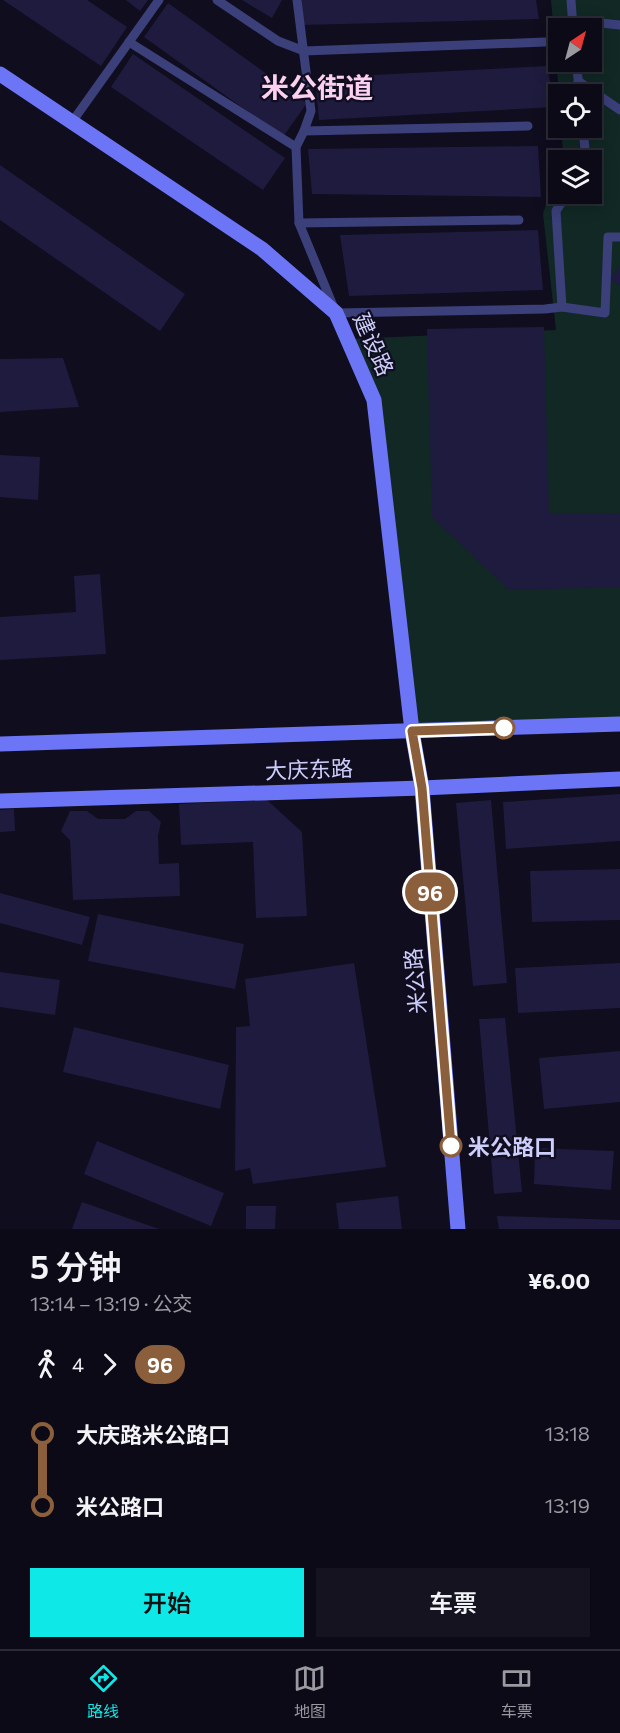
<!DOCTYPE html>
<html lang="zh">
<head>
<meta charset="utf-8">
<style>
	:root { --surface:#0b0a16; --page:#14131f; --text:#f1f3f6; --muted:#9a9aa1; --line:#2b2b35; --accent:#0ee8e7 }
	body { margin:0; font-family:Commissioner,"Noto Sans SC",sans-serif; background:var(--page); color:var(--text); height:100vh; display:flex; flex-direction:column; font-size:22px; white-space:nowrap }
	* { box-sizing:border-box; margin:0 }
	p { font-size:20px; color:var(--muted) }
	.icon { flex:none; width:33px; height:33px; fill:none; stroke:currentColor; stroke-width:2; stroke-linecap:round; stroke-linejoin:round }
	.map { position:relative; height:1229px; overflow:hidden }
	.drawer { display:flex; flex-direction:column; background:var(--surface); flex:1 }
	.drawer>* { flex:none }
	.badge { padding:0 12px; border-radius:20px; font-size:21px; line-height:39px }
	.needle { width:39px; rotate:36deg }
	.buttons { position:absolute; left:548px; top:18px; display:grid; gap:12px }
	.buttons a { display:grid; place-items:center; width:54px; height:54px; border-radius:0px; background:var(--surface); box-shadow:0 3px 15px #0003,0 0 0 2px var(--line); font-size:30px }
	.map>.badge { position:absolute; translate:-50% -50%; box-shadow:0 0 0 3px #fff }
	.legs { display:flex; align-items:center; gap:9px; height:66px; padding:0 30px; font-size:20px }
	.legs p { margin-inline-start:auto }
	.head { display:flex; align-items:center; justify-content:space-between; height:102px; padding:0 30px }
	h1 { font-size:33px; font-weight:600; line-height:45px }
	.button { display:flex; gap:12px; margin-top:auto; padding:12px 30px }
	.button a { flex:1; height:69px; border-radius:0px; background:var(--accent); color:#111; font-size:24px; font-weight:600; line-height:69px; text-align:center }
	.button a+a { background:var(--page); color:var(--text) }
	ul { padding:0 30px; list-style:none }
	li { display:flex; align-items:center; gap:21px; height:72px; font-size:22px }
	li i { display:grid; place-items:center; width:9px; height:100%; margin:0 8px; background:currentColor }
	li i::after { content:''; width:15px; height:15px; margin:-8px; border:4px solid; border-radius:50%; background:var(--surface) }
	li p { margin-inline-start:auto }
	li:first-child i { background:linear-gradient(#0000 50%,currentColor 0) }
	li:last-child i { background:linear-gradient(currentColor 50%,#0000 0) }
	.tab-bar { display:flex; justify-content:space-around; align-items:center; height:84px; border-top:2px solid var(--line); background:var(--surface); font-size:16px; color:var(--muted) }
	.tab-bar a { display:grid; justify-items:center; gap:3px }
	.tab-bar .selected { color:var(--accent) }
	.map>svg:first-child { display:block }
	.green { fill:#112825; fill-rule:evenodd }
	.building { fill:#1e1b3e }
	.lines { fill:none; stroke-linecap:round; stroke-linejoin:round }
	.lane { stroke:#3b3f7a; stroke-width:9 }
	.secondary { stroke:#6b75f6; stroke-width:15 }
	.line-1-casing { stroke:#fff; stroke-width:14 }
	.line-1 { stroke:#8b5e3c; stroke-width:9 }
	.stop-1-dot { fill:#fff; stroke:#8b5e3c; stroke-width:3 }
	.labels { text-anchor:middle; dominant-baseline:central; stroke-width:4.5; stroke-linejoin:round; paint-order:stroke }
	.street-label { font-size:22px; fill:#cecefc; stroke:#0f0d1e }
	.stop-label { font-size:22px; font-weight:bold; fill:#cecefc; stroke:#0f0d1e; text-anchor:start }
	.district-label { font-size:28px; font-weight:bold; fill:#fcd0f0; stroke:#0f0d1e }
</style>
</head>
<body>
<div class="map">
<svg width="620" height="1229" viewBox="0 0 620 1229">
	<rect width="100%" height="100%" fill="#0f0d1e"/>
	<!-- green -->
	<path class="green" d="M551,0H620V724L412,731L374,400L348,339L556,330L543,214L558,167V194H591V160H560L563,151L561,128H591V94H559ZM558,28H591V62H558Z"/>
	<!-- building -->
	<g class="building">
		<path d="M3,0H87L127,27L101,66Z"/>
		<path d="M126,0H148L140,11Z"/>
		<path d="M242,0H282L272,18Z"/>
		<path d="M302,0H536L539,19L302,25Z"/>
		<path d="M168,3L307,103L283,137L144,37Z"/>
		<path d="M133,54L285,158L263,190L111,87Z"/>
		<path d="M547,66L555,107L319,120L315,78Z"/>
		<path d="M538,146L541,197L312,194L308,149Z"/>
		<path d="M0,165L185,294L160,331L0,220Z"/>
		<path d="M538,230L543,290L349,296L340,235Z"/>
		<path d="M620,266V286L610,279Z"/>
		<path d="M544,327L549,514L620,513V587L509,590L432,517L427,329Z"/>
		<path d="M63,358L79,407L0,412V359Z"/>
		<path d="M0,455L40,457L38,500L0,497Z"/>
		<path d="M100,574L106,654L0,660V617L76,612L74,576Z"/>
		<path d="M620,794V841L506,849L503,802Z"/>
		<path d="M267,800L302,832L307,916L256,918L253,842L181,845L179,804Z"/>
		<path d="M491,800L507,983L473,986L456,803Z"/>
		<path d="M14,809L15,831L0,832V810Z"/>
		<path d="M70,811H87L98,819H125L136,811H149L161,822L158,836L159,864L179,863L180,896L73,900L70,840L61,831Z"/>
		<path d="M620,869V920L532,922L530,871Z"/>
		<path d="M0,893L90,917L82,945L0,923Z"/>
		<path d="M98,914L244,944L235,989L88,961Z"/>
		<path d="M354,963L386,1167L253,1184L250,1168L235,1171L236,1027L250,1026L245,979Z"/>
		<path d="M620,963V1008L518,1013L515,968Z"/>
		<path d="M0,972L60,980L55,1015L0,1007Z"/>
		<path d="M505,1018L522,1192L494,1194L479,1019Z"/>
		<path d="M74,1027L229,1065L220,1109L63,1072Z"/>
		<path d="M620,1051V1102L544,1109L539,1058Z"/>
		<path d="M97,1141L224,1193L211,1226L84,1174Z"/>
		<path d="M535,1148L614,1151L611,1190L534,1184Z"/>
		<path d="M398,1196L402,1229H339L336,1203Z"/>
		<path d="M82,1202L159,1229H72Z"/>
		<path d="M246,1206H276L275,1229H246Z"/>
		<path d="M497,1216L620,1220V1229H499Z"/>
	</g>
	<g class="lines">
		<!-- lane -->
		<g class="lane">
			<path d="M217,0L278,41L304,51L545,42"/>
			<path d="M297,0L311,111L304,131L296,147L299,223L336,313L545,309L562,307L556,211L567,194"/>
			<path d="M571,0L573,28"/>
			<path d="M572,20L620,25"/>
			<path d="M129,42L296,147"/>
			<path d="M576,62L580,94"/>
			<path d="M578,81L620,110"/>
			<path d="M72,122L159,0"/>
			<path d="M583,128L586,160"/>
			<path d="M304,131L528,126"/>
			<path d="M299,223L519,220"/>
			<path d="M562,307L605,313L608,237H620"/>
		</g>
		<!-- secondary -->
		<g class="secondary">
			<path d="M0,74L262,249L336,313L374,400L412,731L422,788L458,1229"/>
			<path d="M0,744L620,724"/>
			<path d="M0,801L422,788L620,779"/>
		</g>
	</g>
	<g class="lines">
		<!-- line-1 casing -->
		<g class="line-1-casing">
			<path id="line-1" d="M451,1146L422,788L412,731L504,728"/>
		</g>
		<!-- line-1 -->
		<use href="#line-1" class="line-1"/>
	</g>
	<!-- markers -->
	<g class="stop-1-dot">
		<circle cx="504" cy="728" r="10"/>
		<circle cx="451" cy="1146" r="10"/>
	</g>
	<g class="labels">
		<!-- street labels -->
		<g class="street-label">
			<text transform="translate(374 344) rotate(66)">建设路</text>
			<text transform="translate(309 769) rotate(-2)">大庆东路</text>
			<text transform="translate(415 981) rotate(-95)">米公路</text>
		</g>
		<!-- stop labels -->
		<g class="stop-label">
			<text x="468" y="1146">米公路口</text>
		</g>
		<!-- district labels -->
		<g class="district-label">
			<text x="317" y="87">米公街道</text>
		</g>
	</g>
</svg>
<div class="buttons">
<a><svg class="needle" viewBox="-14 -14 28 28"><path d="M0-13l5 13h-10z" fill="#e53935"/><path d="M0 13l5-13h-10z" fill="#9a9aa1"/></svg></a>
<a><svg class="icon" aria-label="locate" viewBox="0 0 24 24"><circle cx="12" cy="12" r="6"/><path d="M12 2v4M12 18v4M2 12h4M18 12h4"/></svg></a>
<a><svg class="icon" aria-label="layers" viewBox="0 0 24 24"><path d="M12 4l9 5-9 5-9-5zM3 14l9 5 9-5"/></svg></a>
</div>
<b class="badge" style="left:430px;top:892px;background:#8b5e3c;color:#fff">96</b>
</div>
<section class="drawer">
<div class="head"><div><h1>5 分钟</h1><p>13:14 – 13:19 · 公交</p></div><b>¥6.00</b></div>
<div class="legs"><svg class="icon" aria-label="walk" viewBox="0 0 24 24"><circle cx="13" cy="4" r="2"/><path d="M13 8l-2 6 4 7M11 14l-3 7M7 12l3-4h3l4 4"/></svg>4<svg class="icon" aria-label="forward" viewBox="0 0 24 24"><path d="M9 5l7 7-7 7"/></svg><b class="badge" style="background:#8b5e3c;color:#fff">96</b></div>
<ul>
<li><i style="color:#8b5e3c"></i><b>大庆路米公路口</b><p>13:18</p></li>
<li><i style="color:#8b5e3c"></i><b>米公路口</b><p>13:19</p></li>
</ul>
<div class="button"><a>开始</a><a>车票</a></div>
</section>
<nav class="tab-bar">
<a class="selected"><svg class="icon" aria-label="directions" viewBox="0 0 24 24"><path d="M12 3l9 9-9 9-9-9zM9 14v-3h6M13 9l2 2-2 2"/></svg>路线</a>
<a><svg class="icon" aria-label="map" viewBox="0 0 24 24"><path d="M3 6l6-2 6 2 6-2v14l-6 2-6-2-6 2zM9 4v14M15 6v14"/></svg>地图</a>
<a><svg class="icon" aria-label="tickets" viewBox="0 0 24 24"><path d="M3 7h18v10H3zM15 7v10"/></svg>车票</a>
</nav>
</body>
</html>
